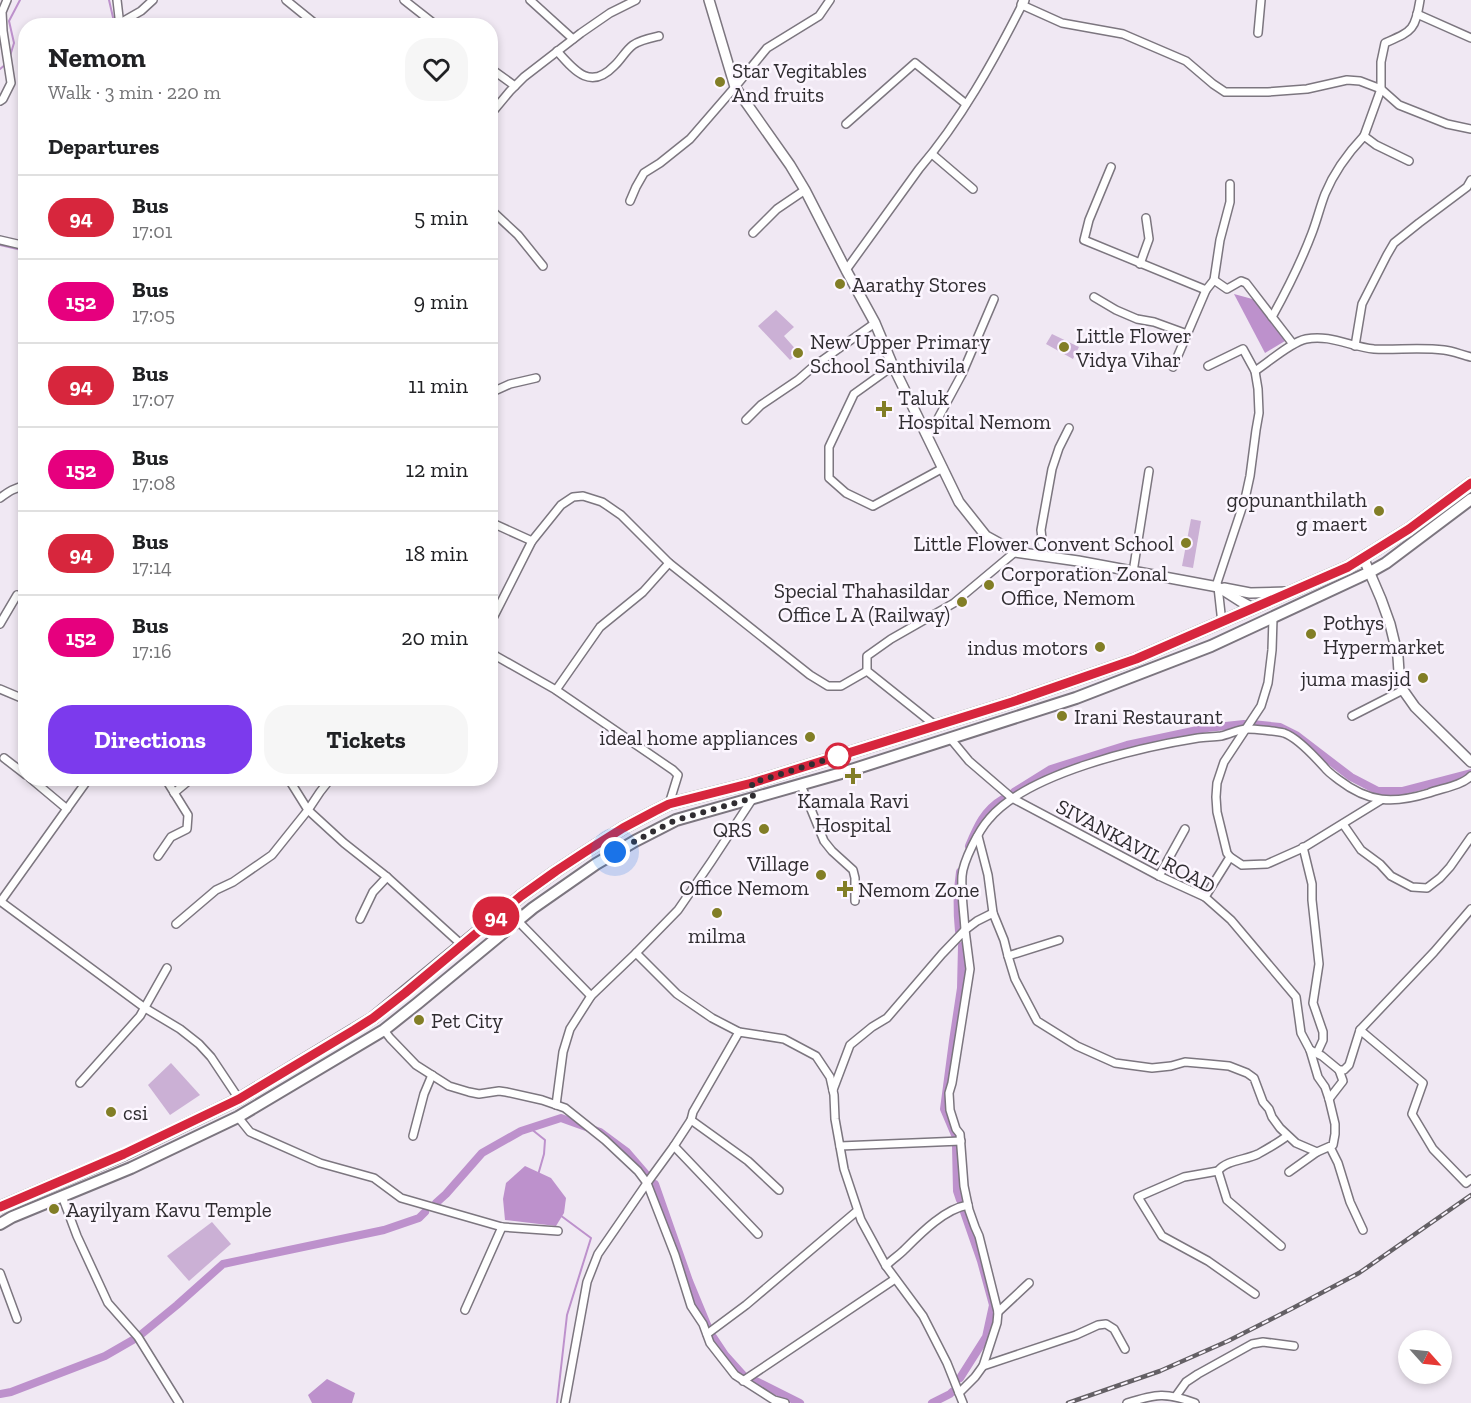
<!DOCTYPE html>
<html lang="en">
<head>
<meta charset="utf-8">
<style>
	:root { --surface:#fff; --page:#f6f6f6; --text:#202124; --muted:#757577; --line:#e0e0e0; --accent:#7c3aed }
	body { margin:0; font-family:"Zilla Slab",serif; background:var(--page); color:var(--text); height:100vh; display:flex; flex-direction:column; font-size:22px; white-space:nowrap }
	* { box-sizing:border-box; margin:0 }
	p { font-size:20px; color:var(--muted) }
	.icon { flex:none; width:33px; height:33px; fill:none; stroke:currentColor; stroke-width:2; stroke-linecap:round; stroke-linejoin:round }
	.map { position:relative; flex:1; overflow:hidden }
	.details { position:absolute; left:18px; top:18px; width:480px; height:768px; display:flex; flex-direction:column; background:var(--surface); border-radius:24px; box-shadow:0 3px 9px #0003 }
	.details>* { flex:none }
	.badge { padding:0 12px; border-radius:20px; font-size:21px; line-height:39px }
	.needle { width:39px; rotate:117deg }
	.buttons { position:absolute; left:1398px; top:1330px; display:grid; gap:12px }
	.buttons a { display:grid; place-items:center; width:54px; height:54px; border-radius:50%; background:var(--surface); box-shadow:0 3px 9px #0003; font-size:30px }
	.you { position:absolute; width:30px; height:30px; margin:-15px; border:4px solid #fff; border-radius:50%; background:#1a73e8; box-shadow:0 0 0 9px #1a73e833 }
	.map>.badge { position:absolute; translate:-50% -50%; box-shadow:0 0 0 3px #fff }
	h2 { padding:0 30px; font-size:22px; line-height:54px }
	.round { display:grid; place-items:center; flex:none; width:63px; height:63px; border-radius:24px; background:var(--page) }
	.overview { display:flex; align-items:center; justify-content:space-between; height:102px; padding:0 30px }
	h1 { font-size:28px; font-weight:800; line-height:45px }
	.cta { display:flex; gap:12px; margin-top:auto; padding:12px 30px }
	.cta a { flex:1; height:69px; border-radius:24px; background:var(--accent); color:#fff; font-size:24px; font-weight:800; line-height:69px; text-align:center }
	.cta a+a { background:var(--page); color:var(--text) }
	ul { padding:0; list-style:none }
	li { display:flex; align-items:center; gap:18px; height:84px; padding:0 30px; border-top:2px solid var(--line) }
	li div { flex:1 }
	li b { display:block; font-size:22px }
	li em { font-style:normal }
	li .badge { min-width:66px; font-weight:700; text-align:center }
	.map>svg:first-child { display:block }
	.green { fill:#cbb0d5 }
	.water { fill:#bd91cc }
	.lines { fill:none; stroke-linecap:round; stroke-linejoin:round }
	.stream { stroke:#bd91cc; stroke-width:2 }
	.canal { stroke:#bd91cc; stroke-width:8 }
	.street-casing { stroke:#7c767f; stroke-width:10 }
	.secondary-casing { stroke:#7c767f; stroke-width:12 }
	.primary-casing { stroke:#7c767f; stroke-width:14 }
	.street { stroke:#fff; stroke-width:7 }
	.secondary { stroke:#fff; stroke-width:9 }
	.primary { stroke:#fff; stroke-width:10 }
	.rail-casing { stroke:#646065; stroke-width:4.5 }
	.rail { stroke:#fcf6ff; stroke-width:2; stroke-dasharray:7; stroke-linecap:butt }
	.line-casing { stroke:#fff; stroke-width:14 }
	.line { stroke:#d7263d; stroke-width:9 }
	.walk { stroke:#302d31; stroke-width:6; stroke-dasharray:0 10.8 }
	.poi-dot { fill:#827e26; stroke:#fcf6ff; stroke-width:2 }
	.stop-dot { fill:#fff; stroke:#d7263d; stroke-width:3 }
	.labels { text-anchor:middle; dominant-baseline:central; stroke-width:5; stroke-linejoin:round; paint-order:stroke }
	.poi-label { font-size:21px; fill:#302d31; stroke:#fcf6ff; text-anchor:start }
	.street-label { font-size:21px; fill:#302d31; stroke:#fcf6ff }
</style>
</head>
<body>
<div class="map">
<svg width="1471" height="1403" viewBox="0 0 1471 1403">
	<rect width="100%" height="100%" fill="#f0e8f3"/>
	<!-- green -->
	<g class="green">
		<path d="M776,310L794,327L784,336L799,353L790,360L758,326Z"/>
		<path d="M1052,334L1079,347L1073,359L1046,344Z"/>
		<path d="M1191,519L1201,521L1193,568L1182,566Z"/>
		<path d="M171,1063L200,1095L170,1115L148,1085Z"/>
		<path d="M212,1222L231,1244L189,1281L167,1256Z"/>
	</g>
	<!-- water -->
	<g class="water">
		<path d="M1234,294L1256,300L1285,341L1265,353Z"/>
		<path d="M525,1166L551,1178L566,1198L564,1213L556,1226L505,1220L503,1199L506,1183Z"/>
		<path d="M327,1379L355,1393L352,1403H312L308,1395Z"/>
	</g>
	<g class="lines">
		<!-- stream -->
		<g class="stream">
			<path d="M109,0L115,26"/>
			<path d="M10,56L14,43L9,21L20,0"/>
			<path d="M0,69L6,64"/>
			<path d="M0,245L26,251"/>
			<path d="M530,1128L545,1140L544,1154L538,1175"/>
			<path d="M557,1403L567,1315L591,1238L560,1215"/>
		</g>
		<!-- canal -->
		<g class="canal">
			<path d="M1252,724L1280,727L1296,735L1351,777L1378,791H1402L1471,773"/>
			<path d="M1014,792L1051,769L1127,745L1207,728L1244,724"/>
			<path d="M969,846C977,827 984,810 1003,799"/>
			<path d="M959,931C957,912 957,892 960,872"/>
			<path d="M955,1135L944,1109L953,1041L961,988L962,946"/>
			<path d="M956,1146L957,1191L960,1200"/>
			<path d="M655,1184L689,1281L708,1327"/>
			<path d="M436,1203L446,1194L482,1153L521,1131L561,1118L600,1132L627,1152L646,1174"/>
			<path d="M713,1337L725,1355L743,1375"/>
			<path d="M960,1378L986,1337L993,1305L981,1261L964,1212"/>
			<path d="M756,1381L800,1403"/>
			<path d="M0,1394L11,1392L105,1356L138,1337L177,1305L223,1264L384,1230L419,1218L425,1212"/>
			<path d="M932,1403L950,1394L952,1392"/>
		</g>
		<!-- street casing -->
		<g class="street-casing">
			<g id="street">
				<path d="M117,0L120,26"/>
				<path d="M286,0L318,26"/>
				<path d="M404,0L437,26"/>
				<path d="M530,0L573,39"/>
				<path d="M1417,14L1471,38"/>
				<path d="M120,23L141,11L153,0"/>
				<path d="M1258,33L1261,0"/>
				<path d="M557,51C574,70 590,91 614,66C621,60 625,51 633,45C640,40 650,38 659,36"/>
				<path d="M490,68L515,86"/>
				<path d="M0,101L3,99L11,83L3,31L2,12L7,0"/>
				<path d="M490,115L510,91L524,77L581,33L610,13L636,0"/>
				<path d="M846,124L915,63L966,104"/>
				<path d="M1364,136L1381,89L1399,105L1447,124L1471,129"/>
				<path d="M932,154L973,189"/>
				<path d="M1111,167L1089,220L1084,240L1206,290"/>
				<path d="M630,201L636,187L644,173L660,163L690,139L735,87L767,48L819,16L830,0"/>
				<path d="M490,209L518,235L543,266"/>
				<path d="M753,233L777,209L805,190"/>
				<path d="M0,240L26,246"/>
				<path d="M1140,264L1149,239L1146,218"/>
				<path d="M846,270L919,169C961,120 993,62 1022,5L1062,23L1123,34L1186,61L1213,84L1225,92H1268L1307,89L1347,80L1360,81L1381,89V62L1385,43C1412,31 1415,31 1420,0"/>
				<path d="M1214,280L1220,240L1230,202V184"/>
				<path d="M1094,297L1116,310L1137,319L1154,322L1187,334"/>
				<path d="M1272,317C1287,290 1301,262 1312,233C1317,220 1320,207 1325,194C1334,172 1348,153 1364,136L1376,145L1409,161"/>
				<path d="M1355,346L1362,304L1387,255L1394,243L1419,223L1467,187L1471,180"/>
				<path d="M893,366L854,394L829,447V478L846,493L873,506L943,468"/>
				<path d="M1208,366L1243,349L1255,371L1258,389L1259,413L1256,430L1250,476L1245,499L1216,586"/>
				<path d="M1173,367L1206,290L1214,280L1227,289L1241,281L1246,283L1293,344"/>
				<path d="M1255,371C1269,362 1291,342 1306,339C1330,334 1351,347 1374,349C1397,350 1421,347 1444,350C1453,351 1462,355 1471,357"/>
				<path d="M490,393L510,384L536,378"/>
				<path d="M746,420L761,405L798,380L814,366L875,323"/>
				<path d="M928,437L962,374L994,299"/>
				<path d="M0,498C8,492 15,487 26,486"/>
				<path d="M490,522L532,541"/>
				<path d="M1044,556L1041,530L1052,469L1059,448L1069,428"/>
				<path d="M1133,572L1149,471"/>
				<path d="M1218,587L1222,623"/>
				<path d="M1273,618L1272,650L1268,683L1261,706L1224,762L1217,783L1216,797L1217,812L1227,853L1230,857L1242,865L1267,864L1303,848L1381,800"/>
				<path d="M0,624L17,595"/>
				<path d="M490,624L532,541L561,505L573,497L583,496L602,502L621,515L669,563L810,675L828,686H841L867,671"/>
				<path d="M490,652L496,656L556,690L673,770L678,775L669,804"/>
				<path d="M0,689L26,700"/>
				<path d="M556,690L600,627L643,592L669,563"/>
				<path d="M1352,716L1403,690"/>
				<path d="M936,726L867,671V656L891,639L954,603L1015,552"/>
				<path d="M950,738L969,761L1012,798L1159,876L1205,897L1231,920L1296,997L1301,1033L1310,1050L1318,1077L1325,1087L1329,1099L1335,1124V1134L1333,1145L1317,1152L1296,1143L1280,1128L1272,1117L1269,1109L1263,1102L1254,1078L1247,1073L1229,1066L1208,1064L1185,1062L1171,1066L1152,1068L1115,1063L1077,1046L1037,1021L1015,979L1008,956L1004,940L993,913L977,921L965,930C964,912 961,895 962,876C963,861 979,830 989,819C1027,773 1141,747 1198,738C1206,737 1214,737 1221,736C1230,734 1239,729 1247,729C1255,729 1276,731 1284,733C1296,737 1316,758 1325,768C1329,773 1334,776 1339,780C1369,803 1393,804 1429,793C1442,788 1461,786 1471,776"/>
				<path d="M4,758L26,775"/>
				<path d="M30,778L67,809"/>
				<path d="M288,778L308,810L344,843L387,877L462,945"/>
				<path d="M801,785L824,841L832,851L853,870L855,878V901"/>
				<path d="M174,793L192,778"/>
				<path d="M1343,824L1361,850L1380,864L1391,876L1412,887L1427,888L1440,878L1450,867L1471,837"/>
				<path d="M978,836L988,875L993,913"/>
				<path d="M1303,847L1312,884V900L1319,964L1313,1003L1323,1032V1040L1317,1053"/>
				<path d="M158,856L171,837L187,829L188,815L165,778"/>
				<path d="M1159,876L1185,829"/>
				<path d="M1205,897L1230,857"/>
				<path d="M0,901L145,1008L180,1029L199,1044L211,1057L239,1099"/>
				<path d="M1,901L89,778"/>
				<path d="M360,919L373,892L387,877"/>
				<path d="M517,920L591,996"/>
				<path d="M176,924L216,890L233,882L272,855L308,810L320,792L331,778"/>
				<path d="M636,953L677,994L712,1018L739,1032L784,1039L816,1056L830,1077L834,1095L835,1119L844,1169L861,1220L886,1266L923,1316L947,1363L963,1403"/>
				<path d="M1008,956L1059,940"/>
				<path d="M384,1030L390,1038L416,1065L449,1086L469,1092L479,1094L499,1091L506,1092L542,1100L565,1108L605,1140L638,1171L647,1183L675,1255L691,1306L703,1324L710,1343L735,1375L774,1400L785,1403"/>
				<path d="M1360,1030L1423,1083L1412,1114L1433,1149L1466,1183L1471,1179"/>
				<path d="M1310,1050L1322,1056L1339,1070H1344L1349,1065L1360,1030L1434,952L1471,909"/>
				<path d="M80,1083L140,1016L167,968"/>
				<path d="M833,1090L850,1045L872,1027L887,1018L942,954L965,930L970,969L952,1083L949,1093L950,1110L956,1129L960,1134L964,1186L969,1210L975,1227L979,1236L998,1312L997,1323L983,1366L975,1377L959,1393"/>
				<path d="M1329,1099L1343,1081L1339,1070"/>
				<path d="M556,1105L563,1052L570,1029L591,996L636,953L678,910L711,862L753,798"/>
				<path d="M238,1117L250,1132L320,1163L374,1178L401,1198L502,1227L558,1231"/>
				<path d="M691,1120L748,1161L779,1190"/>
				<path d="M413,1136L424,1094L432,1075"/>
				<path d="M674,1146L758,1234"/>
				<path d="M840,1146L961,1141"/>
				<path d="M1330,1147L1338,1163L1350,1202L1363,1230"/>
				<path d="M1218,1171L1184,1177L1138,1197L1162,1236L1208,1261L1255,1294"/>
				<path d="M1289,1172L1317,1152"/>
				<path d="M62,1196L77,1236L108,1303L138,1337L179,1403"/>
				<path d="M1281,1246L1227,1200L1218,1171C1226,1160 1246,1160 1258,1154C1267,1149 1278,1143 1287,1136"/>
				<path d="M886,1266C891,1260 898,1256 903,1251C920,1234 944,1209 968,1205"/>
				<path d="M0,1273L17,1319"/>
				<path d="M465,1310L502,1227"/>
				<path d="M998,1312L1029,1283"/>
				<path d="M707,1334L746,1305L857,1211"/>
				<path d="M983,1366L1076,1335L1098,1325L1106,1324L1114,1329L1125,1349"/>
				<path d="M743,1381L895,1279"/>
				<path d="M1176,1396L1186,1382L1198,1374L1252,1344L1263,1342L1294,1346"/>
				<path d="M565,1403L587,1282L598,1254L647,1183L674,1146L691,1120L693,1112L739,1032"/>
				<path d="M1127,1403C1156,1394 1166,1392 1195,1403"/>
			</g>
		</g>
		<!-- secondary casing -->
		<g class="secondary-casing">
			<g id="secondary">
				<path d="M709,0L735,87L790,165L805,190L846,270L875,323L893,366L959,502L986,536L1015,552L1078,561L1218,587L1240,601L1253,608"/>
				<path d="M1022,5L1024,0"/>
				<path d="M1363,557L1381,599L1390,624L1398,657L1399,672L1403,690L1415,707L1471,762"/>
				<path d="M1224,588L1250,593L1287,592"/>
			</g>
		</g>
		<!-- primary casing -->
		<g class="primary-casing">
			<g id="primary">
				<path d="M0,1207L125,1154L239,1099L373,1018L521,896L556,871L585,852L623,828L655,811L669,804L752,783L1012,702L1136,659L1348,567L1409,529L1471,483"/>
				<path d="M0,1224L12,1217L131,1168L238,1117L384,1030L418,1003L533,908L596,864L635,841L676,820L845,772L1076,698L1211,646L1370,572L1386,563L1471,499"/>
			</g>
		</g>
		<!-- street -->
		<use href="#street" class="street"/>
		<!-- secondary -->
		<use href="#secondary" class="secondary"/>
		<!-- primary -->
		<use href="#primary" class="primary"/>
		<!-- rail casing -->
		<g class="rail-casing">
			<path id="rail" d="M1068,1403L1160,1371L1228,1341L1293,1308L1359,1273L1471,1195"/>
		</g>
		<!-- rail -->
		<use href="#rail" class="rail"/>
	</g>
	<g class="lines">
		<!-- line casing -->
		<g class="line-casing">
			<path id="line" d="M0,1207L124,1154L239,1099L354,1030L373,1018L405,993L521,896L556,871L585,852L623,828L655,811L669,804L752,783L1012,702L1136,659L1348,567L1409,529L1471,483"/>
		</g>
		<!-- line -->
		<use href="#line" class="line"/>
		<!-- walk -->
		<path class="walk" d="M615,852L656,830L676,820L753,798L752,783L838,756"/>
	</g>
	<!-- markers -->
	<g class="poi-dot">
		<circle cx="720" cy="82" r="6"/>
		<circle cx="840" cy="284" r="6"/>
		<circle cx="1064" cy="347" r="6"/>
		<circle cx="798" cy="353" r="6"/>
		<path d="M881 400h6v6h6v6h-6v6h-6v-6h-6v-6h6z"/>
		<circle cx="1379" cy="511" r="6"/>
		<circle cx="1186" cy="543" r="6"/>
		<circle cx="989" cy="585" r="6"/>
		<circle cx="962" cy="602" r="6"/>
		<circle cx="1311" cy="634" r="6"/>
		<circle cx="1100" cy="647" r="6"/>
		<circle cx="1423" cy="678" r="6"/>
		<circle cx="1062" cy="716" r="6"/>
		<circle cx="810" cy="737" r="6"/>
		<path d="M850 767h6v6h6v6h-6v6h-6v-6h-6v-6h6z"/>
		<circle cx="764" cy="829" r="6"/>
		<circle cx="821" cy="875" r="6"/>
		<path d="M842 880h6v6h6v6h-6v6h-6v-6h-6v-6h6z"/>
		<circle cx="717" cy="913" r="6"/>
		<circle cx="419" cy="1020" r="6"/>
		<circle cx="111" cy="1112" r="6"/>
		<circle cx="54" cy="1209" r="6"/>
	</g>
	<circle class="stop-dot" cx="838" cy="756" r="12"/>
	<g class="labels">
		<!-- poi labels -->
		<g class="poi-label">
			<text x="732" y="70">Star Vegitables<tspan x="732" dy="24">And fruits</tspan></text>
			<text x="852" y="284">Aarathy Stores</text>
			<text x="1076" y="335">Little Flower<tspan x="1076" dy="24">Vidya Vihar</tspan></text>
			<text x="810" y="341">New Upper Primary<tspan x="810" dy="24">School Santhivila</tspan></text>
			<text x="898" y="397">Taluk<tspan x="898" dy="24">Hospital Nemom</tspan></text>
			<text x="1367" y="499" text-anchor="end">gopunanthilath<tspan x="1367" dy="24">g maert</tspan></text>
			<text x="1174" y="543" text-anchor="end">Little Flower Convent School</text>
			<text x="1001" y="573">Corporation Zonal<tspan x="1001" dy="24">Office, Nemom</tspan></text>
			<text x="950" y="590" text-anchor="end">Special Thahasildar<tspan x="950" dy="24">Office L A (Railway)</tspan></text>
			<text x="1323" y="622">Pothys<tspan x="1323" dy="24">Hypermarket</tspan></text>
			<text x="1088" y="647" text-anchor="end">indus motors</text>
			<text x="1411" y="678" text-anchor="end">juma masjid</text>
			<text x="1074" y="716">Irani Restaurant</text>
			<text x="798" y="737" text-anchor="end">ideal home appliances</text>
			<text x="853" y="800" text-anchor="middle">Kamala Ravi<tspan x="853" dy="24">Hospital</tspan></text>
			<text x="752" y="829" text-anchor="end">QRS</text>
			<text x="809" y="863" text-anchor="end">Village<tspan x="809" dy="24">Office Nemom</tspan></text>
			<text x="858" y="889">Nemom Zone</text>
			<text x="717" y="935" text-anchor="middle">milma</text>
			<text x="431" y="1020">Pet City</text>
			<text x="123" y="1112">csi</text>
			<text x="66" y="1209">Aayilyam Kavu Temple</text>
		</g>
		<!-- street labels -->
		<g class="street-label">
			<text transform="translate(1136 846) rotate(28)">SIVANKAVIL ROAD</text>
		</g>
	</g>
</svg>
<div class="buttons">
<a><svg class="needle" viewBox="-14 -14 28 28"><path d="M0-13l5 13h-10z" fill="#e53935"/><path d="M0 13l5-13h-10z" fill="#757577"/></svg></a>
</div>
<div class="you" style="left:615px;top:852px"></div>
<b class="badge" style="left:496px;top:916px;background:#d7263d;color:#fff">94</b>
<section class="details">
<div class="overview"><div><h1>Nemom</h1><p>Walk · 3 min · 220 m</p></div><a class="round"><svg class="icon" aria-label="heart" viewBox="0 0 24 24"><path d="M12 20l-8-8c-3-5 5-10 8-4 3-6 11-1 8 4z"/></svg></a></div>
<h2>Departures</h2>
<ul>
<li><span class="badge" style="background:#d7263d;color:#fff">94</span><div><b>Bus</b><p>17:01</p></div><em>5 min</em></li>
<li><span class="badge" style="background:#e6007e;color:#fff">152</span><div><b>Bus</b><p>17:05</p></div><em>9 min</em></li>
<li><span class="badge" style="background:#d7263d;color:#fff">94</span><div><b>Bus</b><p>17:07</p></div><em>11 min</em></li>
<li><span class="badge" style="background:#e6007e;color:#fff">152</span><div><b>Bus</b><p>17:08</p></div><em>12 min</em></li>
<li><span class="badge" style="background:#d7263d;color:#fff">94</span><div><b>Bus</b><p>17:14</p></div><em>18 min</em></li>
<li><span class="badge" style="background:#e6007e;color:#fff">152</span><div><b>Bus</b><p>17:16</p></div><em>20 min</em></li>
</ul>
<div class="cta"><a>Directions</a><a>Tickets</a></div>
</section>
</div>
</body>
</html>
